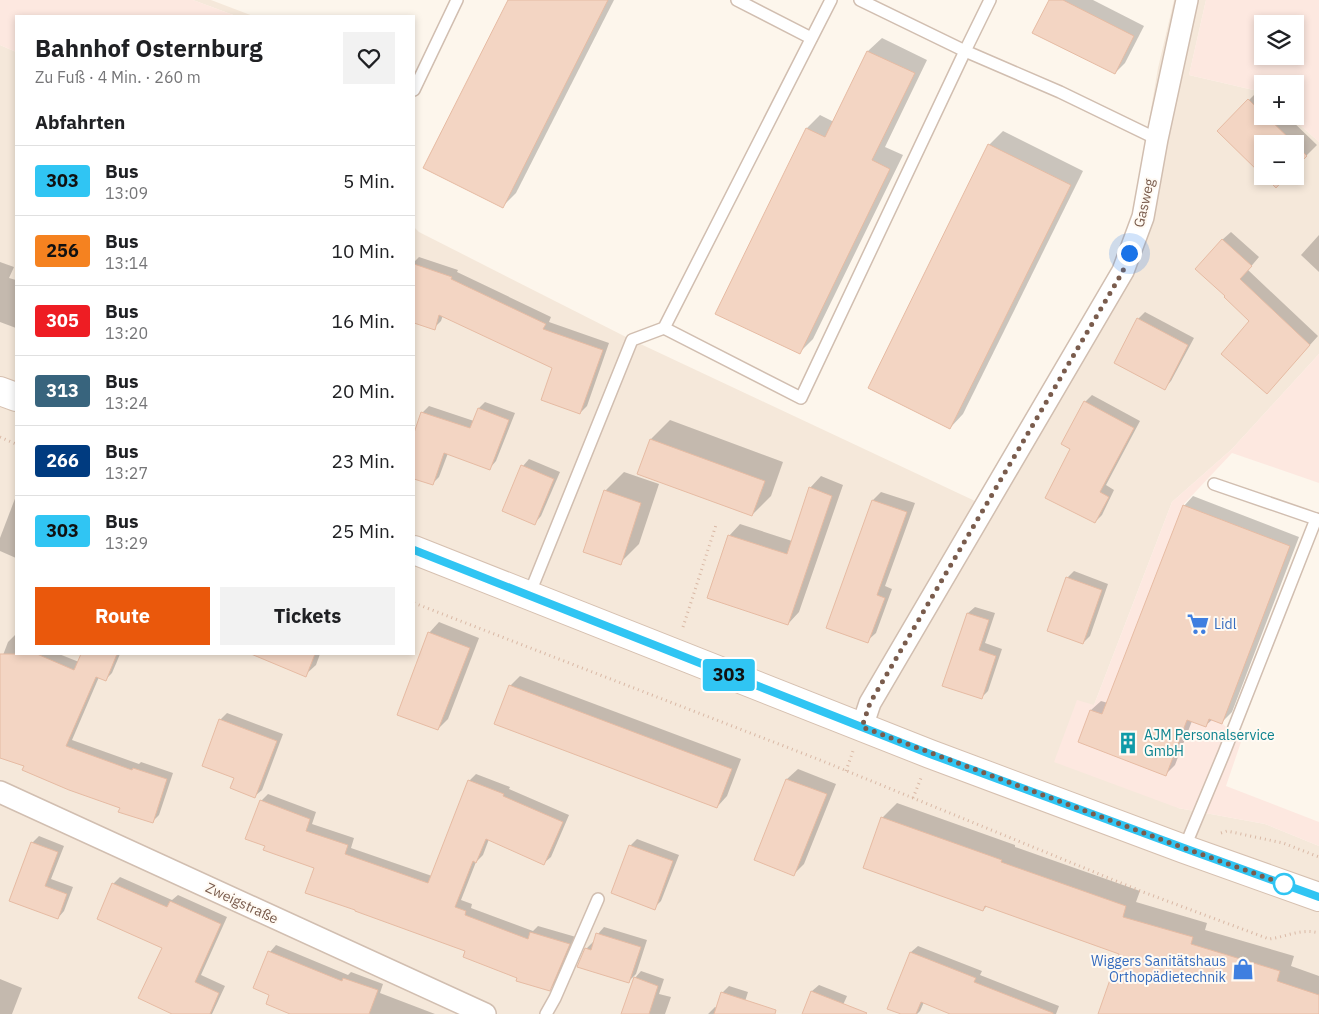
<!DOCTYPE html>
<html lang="de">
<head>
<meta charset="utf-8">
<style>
	:root { --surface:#fff; --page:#f2f2f2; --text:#202124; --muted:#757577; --line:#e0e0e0; --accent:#ea580c }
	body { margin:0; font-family:"IBM Plex Sans",sans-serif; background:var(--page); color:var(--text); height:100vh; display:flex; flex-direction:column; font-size:19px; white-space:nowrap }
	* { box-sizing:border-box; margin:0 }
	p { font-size:16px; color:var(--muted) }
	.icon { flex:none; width:28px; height:28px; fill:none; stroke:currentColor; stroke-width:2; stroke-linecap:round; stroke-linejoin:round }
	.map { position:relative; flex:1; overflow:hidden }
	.panel { position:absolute; left:15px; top:15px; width:400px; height:640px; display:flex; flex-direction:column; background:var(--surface); border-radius:0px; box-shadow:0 2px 8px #0003 }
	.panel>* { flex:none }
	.badge { padding:0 10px; border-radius:4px; font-size:18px; line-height:32px }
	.fabs { position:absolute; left:1254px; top:15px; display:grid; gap:10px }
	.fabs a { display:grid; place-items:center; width:50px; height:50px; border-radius:0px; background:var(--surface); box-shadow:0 2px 8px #0003; font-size:25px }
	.you { position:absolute; width:25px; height:25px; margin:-12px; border:4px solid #fff; border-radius:50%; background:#1a73e8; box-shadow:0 0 0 8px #1a73e833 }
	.map>.badge { position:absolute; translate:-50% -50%; box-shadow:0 0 0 2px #fff }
	h2 { padding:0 20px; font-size:19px; line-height:45px }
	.round { display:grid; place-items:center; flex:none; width:52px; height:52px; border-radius:0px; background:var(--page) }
	.headline { display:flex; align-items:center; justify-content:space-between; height:85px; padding:0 20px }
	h1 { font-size:24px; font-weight:800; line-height:38px }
	.primary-button { display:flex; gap:10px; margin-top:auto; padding:10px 20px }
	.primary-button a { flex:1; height:58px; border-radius:0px; background:var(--accent); color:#fff; font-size:20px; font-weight:800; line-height:58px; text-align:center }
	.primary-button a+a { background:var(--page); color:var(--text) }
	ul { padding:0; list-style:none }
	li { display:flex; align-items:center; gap:15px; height:70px; padding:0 20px; border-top:1px solid var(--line) }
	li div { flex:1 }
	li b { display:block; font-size:19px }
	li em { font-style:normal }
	li .badge { min-width:55px; font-weight:700; text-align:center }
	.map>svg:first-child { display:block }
	.residential { fill:#f5e8da; fill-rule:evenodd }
	.commercial { fill:#fde8e0; fill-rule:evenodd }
	.shadow { fill:#0003 }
	.building { fill:#f3d5c3; stroke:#e6bba3 }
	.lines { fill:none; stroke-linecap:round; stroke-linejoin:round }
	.lane-casing { stroke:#d1beb0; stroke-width:14 }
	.street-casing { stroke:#d1beb0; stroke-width:24 }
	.secondary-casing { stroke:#d6c0b0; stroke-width:30 }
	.path { stroke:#d9b8a5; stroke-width:3; stroke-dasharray:1 4; stroke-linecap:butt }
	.lane { stroke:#fff; stroke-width:11 }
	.street { stroke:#fff; stroke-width:21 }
	.secondary { stroke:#fff; stroke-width:28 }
	.line-casing { stroke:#fff; stroke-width:11 }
	.line { stroke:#30c5f3; stroke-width:8 }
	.walk { stroke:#7a5c4d; stroke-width:5; stroke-dasharray:0 9 }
	.stop-dot { fill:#fff; stroke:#30c5f3; stroke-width:2.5 }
	.labels { text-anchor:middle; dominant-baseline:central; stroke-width:4; stroke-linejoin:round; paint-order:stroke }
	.street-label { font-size:14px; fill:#7a5c4d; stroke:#fffaf3 }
	.shop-label { font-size:14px; fill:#366cbe; stroke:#fffaf3; text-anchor:start }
	.culture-label { font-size:14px; fill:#0d838f; stroke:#fffaf3; text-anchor:start }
</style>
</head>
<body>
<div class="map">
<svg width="1319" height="1014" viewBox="0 0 1319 1014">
	<rect width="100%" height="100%" fill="#fdf6ec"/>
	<!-- residential -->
	<g class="residential">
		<path d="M193,0H211L253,16H236Z"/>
		<path d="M1174,0H1206L1189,75L1262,92V116H1290L1319,142V354L1232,449L1172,502L1094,705L1178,808L1265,824L1319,846V1014H0V45L16,52V654H414V227L419,232L632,340L975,501L1091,307L1118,259L1133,214L1158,68ZM1262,144H1295V176H1262Z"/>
	</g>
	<!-- commercial -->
	<g class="commercial">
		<path d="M0,0H193L236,16H16V52L0,45Z"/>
		<path d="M1206,0H1319V142L1290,116H1295V84H1262V92L1189,75ZM1262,24H1295V56H1262Z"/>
		<path d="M1319,354V483L1232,453L1183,505L1290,547L1222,723L1241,742L1226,786L1319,822V846L1265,824L1178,808L1054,762L1077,700L1094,705L1172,502L1232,449Z"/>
	</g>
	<!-- shadow -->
	<g class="shadow">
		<path d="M509,0H614L516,193L503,206Z"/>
		<path d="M1050,0H1093L1144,26L1125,63L1115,73Z"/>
		<path d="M882,38L927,60L885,147L903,155L813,339L799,353L717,313L807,128L820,115L834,122L868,51Z"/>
		<path d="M1259,90L1262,93V116H1287L1317,145L1295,167V144H1262V173L1218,131Z"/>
		<path d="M1003,131L1083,171L963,414L950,428L989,145Z"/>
		<path d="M1231,232L1259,257L1248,270L1318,336L1275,384L1222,240Z"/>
		<path d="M1319,235V272L1301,255Z"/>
		<path d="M419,257L458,270L457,272L551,317L549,322L609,343L587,406L580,413L553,368L443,315L441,321L434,328L414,321V262Z"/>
		<path d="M0,262L14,267L9,278L16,280V328L0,322Z"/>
		<path d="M1145,312L1194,338L1171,381L1165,388L1138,319Z"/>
		<path d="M1092,395L1140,421L1106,485L1114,490L1102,515L1095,522L1071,449L1085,402Z"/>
		<path d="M485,402L515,413L496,461L490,468L448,453L439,477L432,484L414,478V431H416L422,413L429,406L474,421L479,408Z"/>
		<path d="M670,420L783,462L771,496L752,515L651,439Z"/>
		<path d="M529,459L560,472L541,516L535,523L504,510L523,466Z"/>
		<path d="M624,472L659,484L639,544L620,563L605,491Z"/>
		<path d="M821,476L843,485L799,612L788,624L729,536L740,524L792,541L810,488Z"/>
		<path d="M881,492L915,503L885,586L892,589L876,633L867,641L873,500Z"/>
		<path d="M16,496V558L0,551V538Z"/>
		<path d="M1193,496L1299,537L1232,712L1222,722L1213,719L1205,726L1192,721L1175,765L1166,774L1091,710L1101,701L1108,703L1184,506Z"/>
		<path d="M1074,571L1108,584L1090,636L1083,643L1067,578Z"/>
		<path d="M975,607L995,613L985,643L1002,649L988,691L981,698L968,613Z"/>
		<path d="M439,622L479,638L448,719L438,729L429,633Z"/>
		<path d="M15,635L16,636V654H59L79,662L82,654H120L112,673L105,680L99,677L72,740L139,764L141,762L173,773L159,815L152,822L25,765L0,756V663L8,642Z"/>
		<path d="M268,654H320L316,665L305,675L265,659Z"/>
		<path d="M520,676L741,759L727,796L717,807L510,686Z"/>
		<path d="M227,713L283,734L262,790L255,796L235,777L220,720Z"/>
		<path d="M798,769L836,784L804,864L794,874L756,859L787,779Z"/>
		<path d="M476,774L510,787L509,789L569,815L551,857L544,863L489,839L483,855L476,862L461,900L472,904L471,908L533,931L538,926L576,937L556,982L550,989L518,977L467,950L315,868L266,845L261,801L268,794L316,812L312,824L354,838L351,848L432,876L469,781Z"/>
		<path d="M897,803L1015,845V847L1140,891L1136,902L1207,923L1205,930L1294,956L1291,966L1319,976V1014H1099L1121,954L987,906L983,910L865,868L883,817Z"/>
		<path d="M39,836L64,846L51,879L73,887L64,911L58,918L11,900L32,843Z"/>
		<path d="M637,839L679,855L661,901L654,908L630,846Z"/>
		<path d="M120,877L172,900L178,895L227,917L201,975L225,986L212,1014H175L164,947L113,884Z"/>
		<path d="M604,927L647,940L636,974L629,981L586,949L593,942L595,943L598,934Z"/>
		<path d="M276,945L348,975L351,972L383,984L380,993L435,1014H307L271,994L255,987L270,952Z"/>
		<path d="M918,946L982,971L980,975L1059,1006L1056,1014H953L924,1002L920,1011L917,1014H904L889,1008L911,952Z"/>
		<path d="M641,971L664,979L659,994L671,997L665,1014H623L635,977V978Z"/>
		<path d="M0,979L22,988L12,1014H0Z"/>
		<path d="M819,985L847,996L839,1014H803L812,991Z"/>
		<path d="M729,986L748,992L741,1014H708L715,1007L717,1008L722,993Z"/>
	</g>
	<!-- building -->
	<g class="building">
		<path d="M508,0H608L503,208L423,168Z"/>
		<path d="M1049,0H1063L1134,36L1115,74L1032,33Z"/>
		<path d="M867,51L915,73L872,160L890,169L800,354L715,314L806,128L825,137Z"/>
		<path d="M1248,99L1262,113V116H1266L1295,144H1262V175L1217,131Z"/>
		<path d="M988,144L1071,185L950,429L868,388Z"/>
		<path d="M1295,144L1307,156L1295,168Z"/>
		<path d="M1264,176H1287L1276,188Z"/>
		<path d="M1222,239L1252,266L1240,279L1310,345L1267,394L1221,354L1249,321L1224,297L1225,296L1195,269Z"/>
		<path d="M414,264L452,277L451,279L546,324L543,329L603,350L580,414L541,400L552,368L439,315L435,330L414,323Z"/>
		<path d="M1137,318L1188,345L1165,390L1114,363Z"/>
		<path d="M1084,401L1134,428L1100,492L1109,497L1095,523L1045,498L1070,449L1061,444Z"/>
		<path d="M478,408L509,420L490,470L444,453L433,485L414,479V433L421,412L470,428Z"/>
		<path d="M650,439L765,481L752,516L637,474Z"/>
		<path d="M521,465L554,479L535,525L502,511Z"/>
		<path d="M809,487L832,496L788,625L707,598L728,535L787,554Z"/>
		<path d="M604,490L641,503L621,565L583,552Z"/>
		<path d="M872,500L907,512L877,595L885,598L868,643L826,628Z"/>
		<path d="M1183,505L1290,546L1222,724L1209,719L1206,727L1187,720L1166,776L1078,742L1090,710L1102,714Z"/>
		<path d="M1066,577L1102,590L1083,644L1047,631Z"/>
		<path d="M967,613L989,620L979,650L996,656L982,699L942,686Z"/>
		<path d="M428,632L470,648L438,730L397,715Z"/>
		<path d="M0,654H37L74,670L81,654H117L106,681L96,677L66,746L132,770L133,768L167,779L153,823L118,812L120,808L69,790L22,770L24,766L0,758Z"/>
		<path d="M251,654H315L306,677Z"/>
		<path d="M509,685L732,769L717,808L494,724Z"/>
		<path d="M219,719L277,741L255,798L230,788L234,778L202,766Z"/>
		<path d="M786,779L827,794L794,876L754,860Z"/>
		<path d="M468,780L504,794L503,796L563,822L544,865L486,839L476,863L473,861L455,907L466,911L465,915L528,939L530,932L570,944L550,991L516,981L517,978L463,957L465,951L355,911V910L305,893L314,868L263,850L265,846L245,839L260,800L310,819L306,831L348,845L345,854L428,883Z"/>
		<path d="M881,817L1002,860L1001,862L1126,906L1123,917L1193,937L1191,944L1280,971L1277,981L1319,995V1014H1098L1119,954L985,906L983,911L863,868Z"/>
		<path d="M31,842L58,852L45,886L67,894L58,919L9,901Z"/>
		<path d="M629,845L673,861L655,910L611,893Z"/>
		<path d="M112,883L167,907L170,901L221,924L195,982L219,993L210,1014H172L138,998L162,948L97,919Z"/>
		<path d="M596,933L641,947L629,983L577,967L585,948L591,950Z"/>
		<path d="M268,951L342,981L343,978L378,990L369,1014H290L266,1004L269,995L253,988Z"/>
		<path d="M910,952L976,978L974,982L1053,1013V1014H950L921,1002L916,1014H901L887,1009Z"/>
		<path d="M634,977L658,986L649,1014H621Z"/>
		<path d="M811,991L867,1013L866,1014H802Z"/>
		<path d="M721,992L776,1010L775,1014H714Z"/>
	</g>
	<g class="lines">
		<!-- lane casing -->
		<g class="lane-casing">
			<g id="lane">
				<path d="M737,0L811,38"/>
				<path d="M990,0L965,51L1060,92L1157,139"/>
				<path d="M414,90L457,0"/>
				<path d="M664,328L801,398L965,51L860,0"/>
				<path d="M1214,484L1316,519"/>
				<path d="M529,595L632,340L664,328L831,0"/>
				<path d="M1184,849L1224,753L1316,519L1319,521"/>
				<path d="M546,1014L555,998L598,899"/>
			</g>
		</g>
		<!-- street casing -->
		<g class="street-casing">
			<g id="street">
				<path d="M862,727L870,703L1123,271L1143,217L1157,139L1187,0"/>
				<path d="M0,792L485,1014"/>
			</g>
		</g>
		<!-- secondary casing -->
		<g class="secondary-casing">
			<g id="secondary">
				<path d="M0,391L16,397"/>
				<path d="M414,550L930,754L1184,849L1319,897"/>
			</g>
		</g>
		<!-- path -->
		<g class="path">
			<path d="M0,437L16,444"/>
			<path d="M414,603L820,760L1143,892L1269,939C1286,937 1301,928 1319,933"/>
			<path d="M683,627L716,525"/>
			<path d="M846,771L853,751"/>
			<path d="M913,798L921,778"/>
			<path d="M1221,833L1227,831L1283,843L1319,857"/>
		</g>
		<!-- lane -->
		<use href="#lane" class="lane"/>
		<!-- street -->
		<use href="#street" class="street"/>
		<!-- secondary -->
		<use href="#secondary" class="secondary"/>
	</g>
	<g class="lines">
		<!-- line casing -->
		<g class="line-casing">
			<path id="line" d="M414,550L930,754L1184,848L1319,897"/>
		</g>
		<!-- line -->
		<use href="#line" class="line"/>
		<!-- walk -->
		<path class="walk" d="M1129,253L1123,271L870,703L862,727L1184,848L1284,884"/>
	</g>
	<!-- icons -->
	<defs>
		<g id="supermarket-bare" transform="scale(1.725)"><path d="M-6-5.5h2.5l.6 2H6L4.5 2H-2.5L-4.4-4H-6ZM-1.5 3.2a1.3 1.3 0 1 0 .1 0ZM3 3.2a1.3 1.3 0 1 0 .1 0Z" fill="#3f7fe0" stroke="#fffaf3" stroke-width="2.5" paint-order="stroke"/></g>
		<g id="building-bare" transform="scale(1.725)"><path d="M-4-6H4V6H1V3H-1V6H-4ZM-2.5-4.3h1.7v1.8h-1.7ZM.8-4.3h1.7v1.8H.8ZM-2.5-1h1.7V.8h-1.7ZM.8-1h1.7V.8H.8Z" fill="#0f9aa8" stroke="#fffaf3" stroke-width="2.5" paint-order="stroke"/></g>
		<g id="shop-bare" transform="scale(1.725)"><path d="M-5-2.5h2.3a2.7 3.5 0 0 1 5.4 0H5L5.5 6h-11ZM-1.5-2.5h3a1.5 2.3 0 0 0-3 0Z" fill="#3f7fe0" stroke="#fffaf3" stroke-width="2.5" paint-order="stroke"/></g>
	</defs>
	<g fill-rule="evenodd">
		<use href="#supermarket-bare" x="1198" y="624"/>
		<use href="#building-bare" x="1128" y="743"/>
		<use href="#shop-bare" x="1243" y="969"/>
	</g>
	<!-- markers -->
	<circle class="stop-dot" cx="1284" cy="884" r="10"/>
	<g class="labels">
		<!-- street labels -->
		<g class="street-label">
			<text transform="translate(1144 203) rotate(-77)">Gasweg</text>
			<text transform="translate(242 903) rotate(25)">Zweigstraße</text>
		</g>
		<!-- shop labels -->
		<g class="shop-label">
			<text x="1214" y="624">Lidl</text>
			<text x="1226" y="961" text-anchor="end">Wiggers Sanitätshaus<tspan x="1226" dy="16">Orthopädietechnik</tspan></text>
		</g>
		<!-- culture labels -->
		<g class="culture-label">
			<text x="1144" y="735">AJM Personalservice<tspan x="1144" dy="16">GmbH</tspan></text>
		</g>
	</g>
</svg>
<div class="fabs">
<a><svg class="icon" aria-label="layers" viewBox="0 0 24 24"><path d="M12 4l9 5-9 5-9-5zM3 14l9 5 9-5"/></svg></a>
<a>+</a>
<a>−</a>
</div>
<div class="you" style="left:1129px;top:253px"></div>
<b class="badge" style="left:729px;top:675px;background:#30c5f3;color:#111">303</b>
<section class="panel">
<div class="headline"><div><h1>Bahnhof Osternburg</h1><p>Zu Fuß · 4 Min. · 260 m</p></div><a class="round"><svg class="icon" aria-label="heart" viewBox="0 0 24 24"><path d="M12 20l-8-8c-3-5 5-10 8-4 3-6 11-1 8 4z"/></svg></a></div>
<h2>Abfahrten</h2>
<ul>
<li><span class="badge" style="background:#30c5f3;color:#111">303</span><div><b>Bus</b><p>13:09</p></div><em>5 Min.</em></li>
<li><span class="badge" style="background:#f58220;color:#111">256</span><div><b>Bus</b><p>13:14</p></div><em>10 Min.</em></li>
<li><span class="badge" style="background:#ee1d23;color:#fff">305</span><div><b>Bus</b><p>13:20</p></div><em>16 Min.</em></li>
<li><span class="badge" style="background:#38647d;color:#fff">313</span><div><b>Bus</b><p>13:24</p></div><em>20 Min.</em></li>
<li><span class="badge" style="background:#003b80;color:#fff">266</span><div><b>Bus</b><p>13:27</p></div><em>23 Min.</em></li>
<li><span class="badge" style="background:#30c5f3;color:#111">303</span><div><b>Bus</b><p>13:29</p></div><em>25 Min.</em></li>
</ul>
<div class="primary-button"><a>Route</a><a>Tickets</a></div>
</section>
</div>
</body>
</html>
